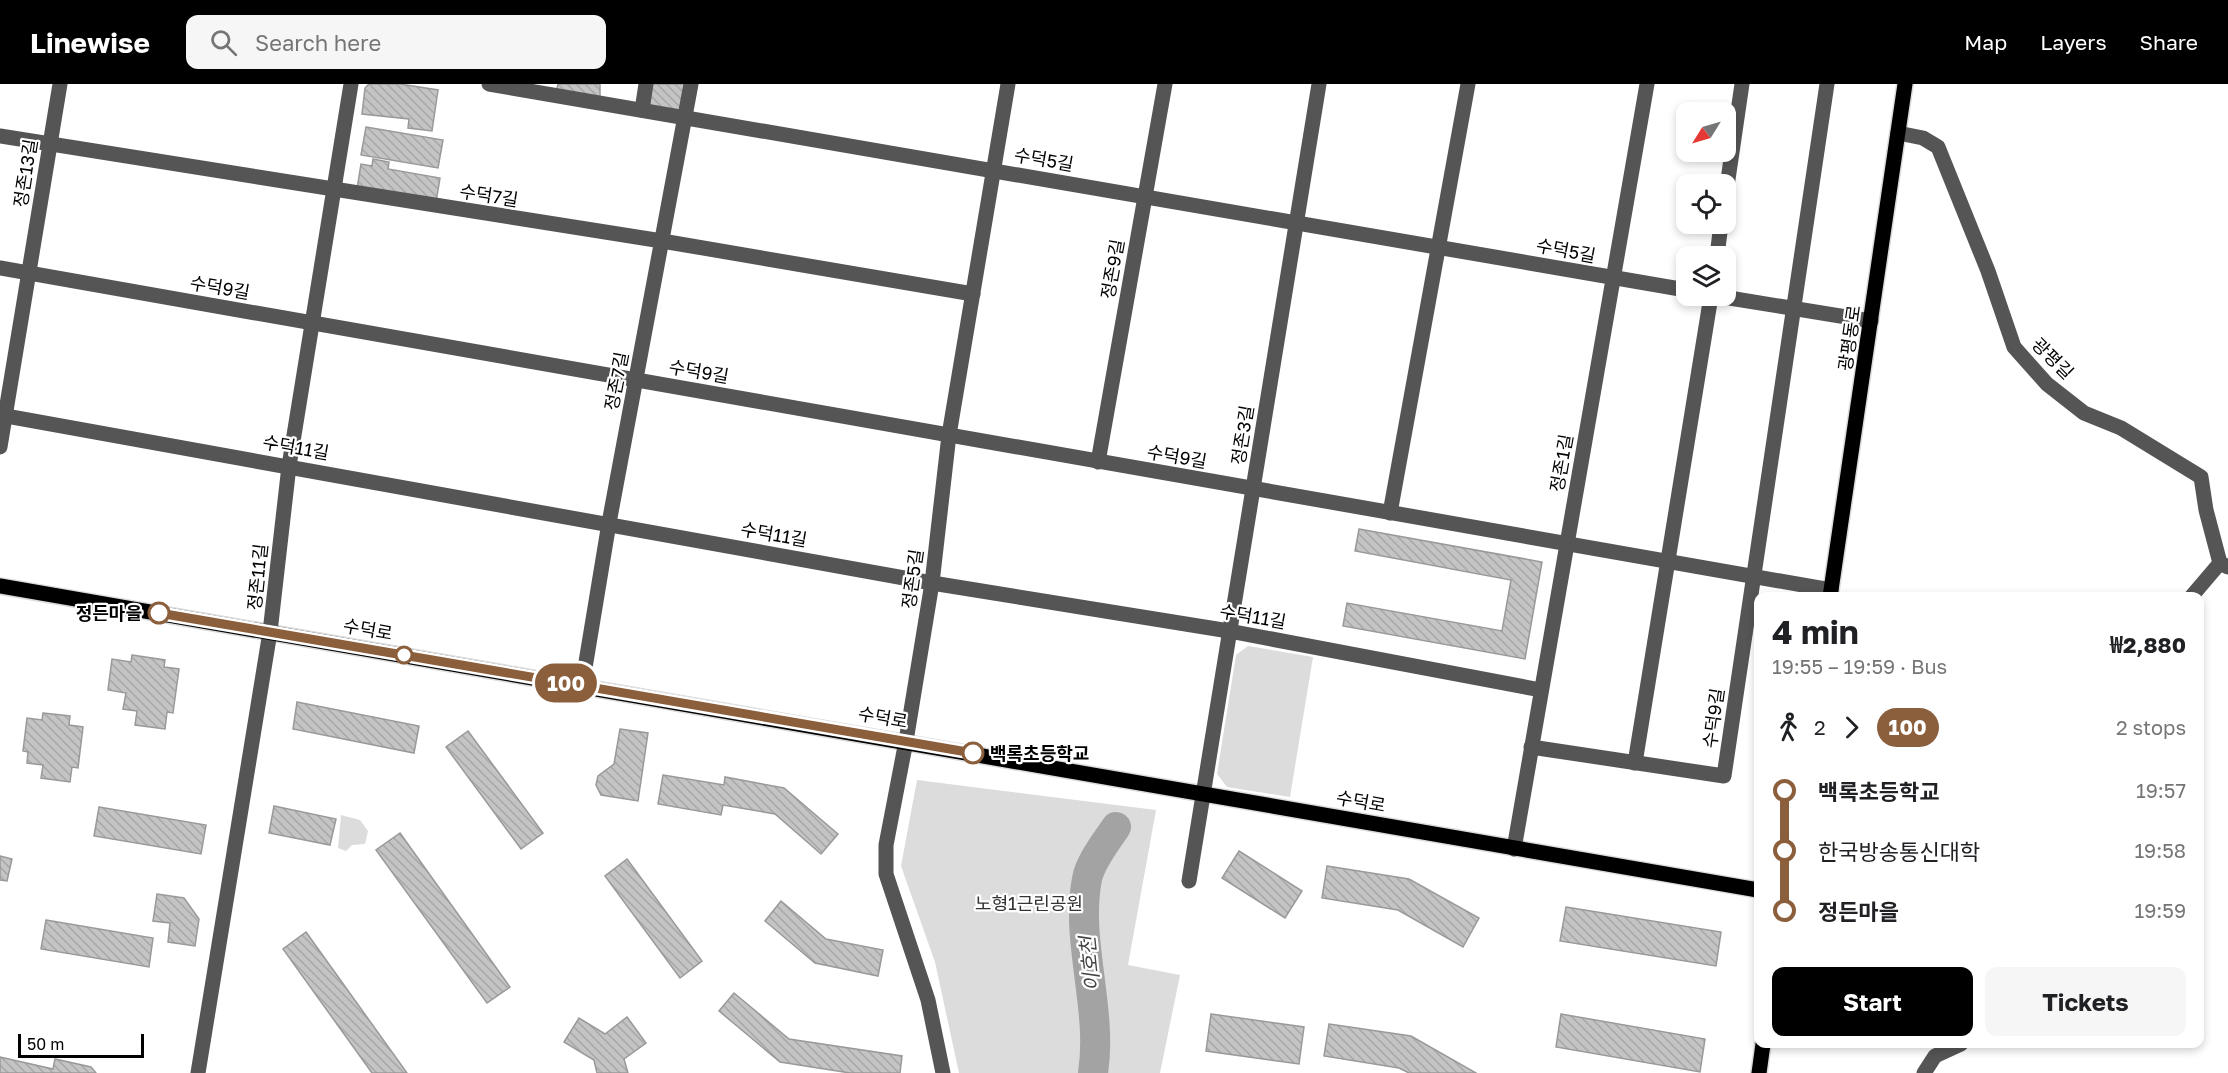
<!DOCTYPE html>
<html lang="en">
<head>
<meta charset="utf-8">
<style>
	:root { --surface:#fff; --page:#f6f6f6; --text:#202124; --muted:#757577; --accent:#000 }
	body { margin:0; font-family:"Golos Text","Noto Sans KR",sans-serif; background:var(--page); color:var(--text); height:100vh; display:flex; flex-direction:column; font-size:22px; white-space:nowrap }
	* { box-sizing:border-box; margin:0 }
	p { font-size:20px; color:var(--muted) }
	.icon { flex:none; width:33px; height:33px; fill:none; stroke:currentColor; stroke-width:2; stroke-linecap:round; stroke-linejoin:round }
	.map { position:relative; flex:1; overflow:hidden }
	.drawer { position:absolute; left:1754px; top:508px; width:450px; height:456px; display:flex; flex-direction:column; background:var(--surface); border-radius:12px; box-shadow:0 3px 9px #0003 }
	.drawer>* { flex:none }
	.badge { padding:0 12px; border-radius:20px; font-size:21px; line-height:39px }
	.needle { width:39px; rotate:233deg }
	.controls { position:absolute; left:1676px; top:18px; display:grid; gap:12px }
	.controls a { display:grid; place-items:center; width:60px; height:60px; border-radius:12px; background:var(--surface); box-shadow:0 3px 9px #0003; font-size:30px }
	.scale { position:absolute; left:18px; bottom:15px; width:126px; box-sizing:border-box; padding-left:6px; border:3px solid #000; border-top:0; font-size:16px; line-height:21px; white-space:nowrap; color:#000; -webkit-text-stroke:4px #fff; paint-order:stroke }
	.map>.badge { position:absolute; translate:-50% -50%; box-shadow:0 0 0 3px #fff }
	.legs { display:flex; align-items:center; gap:9px; height:66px; padding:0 18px; font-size:20px }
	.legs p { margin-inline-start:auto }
	.summary { display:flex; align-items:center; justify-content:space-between; height:102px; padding:0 18px }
	h1 { font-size:33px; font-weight:700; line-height:45px }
	.primary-button { display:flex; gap:12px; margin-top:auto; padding:12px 18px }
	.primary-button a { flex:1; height:69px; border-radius:12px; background:var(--accent); color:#fff; font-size:24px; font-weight:700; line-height:69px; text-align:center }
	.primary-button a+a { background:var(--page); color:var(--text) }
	ul { padding:0 18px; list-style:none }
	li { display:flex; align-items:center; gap:21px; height:60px; font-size:22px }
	li i { display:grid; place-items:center; width:9px; height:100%; margin:0 8px; background:currentColor }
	li i::after { content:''; width:15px; height:15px; margin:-8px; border:4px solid; border-radius:50%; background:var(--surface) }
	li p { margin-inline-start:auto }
	li:first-child i { background:linear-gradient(#0000 50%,currentColor 0) }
	li:last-child i { background:linear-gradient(currentColor 50%,#0000 0) }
	header { display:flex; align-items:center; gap:36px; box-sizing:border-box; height:84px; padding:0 30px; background:var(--accent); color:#fff }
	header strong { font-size:28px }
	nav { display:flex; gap:33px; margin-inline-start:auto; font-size:21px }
	.search { width:420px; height:54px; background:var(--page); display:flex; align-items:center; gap:15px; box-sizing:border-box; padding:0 21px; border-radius:12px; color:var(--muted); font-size:22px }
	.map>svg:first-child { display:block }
	.green { fill:#dcdcdc }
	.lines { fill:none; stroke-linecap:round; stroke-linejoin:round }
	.river { stroke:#a3a3a3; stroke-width:30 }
	.building { fill:url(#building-back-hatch); stroke:#999; stroke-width:1.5 }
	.major-casing { stroke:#dbdbdb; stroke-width:18 }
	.minor { stroke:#555; stroke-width:15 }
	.major { stroke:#000; stroke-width:15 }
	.line-1-casing { stroke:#fff; stroke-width:14 }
	.line-1 { stroke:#8b5e3c; stroke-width:9 }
	.stop-1-dot { fill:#fff; stroke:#8b5e3c; stroke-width:3 }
	.labels { text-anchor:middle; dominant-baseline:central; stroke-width:4.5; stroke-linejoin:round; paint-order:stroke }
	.street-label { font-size:18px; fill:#000; stroke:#fff }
	.stop-label { font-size:18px; font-weight:bold; fill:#000; stroke:#fff; text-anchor:end }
	.park-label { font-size:18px; fill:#333; stroke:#fff }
	.water-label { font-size:20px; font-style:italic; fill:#444; stroke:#fff }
</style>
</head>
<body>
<header>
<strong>Linewise</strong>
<div class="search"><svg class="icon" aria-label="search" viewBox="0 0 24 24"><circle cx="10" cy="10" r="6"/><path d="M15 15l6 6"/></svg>Search here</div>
<nav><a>Map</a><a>Layers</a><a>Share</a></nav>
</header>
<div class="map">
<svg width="2228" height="989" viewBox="0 0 2228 989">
	<defs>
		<pattern id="building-back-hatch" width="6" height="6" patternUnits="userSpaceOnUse" patternTransform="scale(1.5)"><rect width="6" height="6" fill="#c4c4c4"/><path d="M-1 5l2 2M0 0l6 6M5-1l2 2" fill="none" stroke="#a7a7a7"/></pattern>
	</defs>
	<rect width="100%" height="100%" fill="#fff"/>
	<!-- green -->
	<g class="green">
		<path d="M1248,562L1313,573L1290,713L1227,703L1217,690L1236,571Z"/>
		<path d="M917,696L1156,726L1128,881L1180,891L1160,989H959L935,878L901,782Z"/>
		<path d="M341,731L360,736L368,747L365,760L352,761L346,767L338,764Z"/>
	</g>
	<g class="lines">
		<!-- river -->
		<path class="river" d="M1093,989C1103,925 1075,857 1087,795C1090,778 1106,758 1116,743"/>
	</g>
	<!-- building -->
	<g class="building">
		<path d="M369,0H400L438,6L432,47L408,44L409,35L362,30L365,4Z"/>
		<path d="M558,0H600V13L556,8Z"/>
		<path d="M650,0H687L682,30L646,23Z"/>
		<path d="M366,43L443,56L438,84L361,71Z"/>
		<path d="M373,75L389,78L388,85L440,94L436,118L357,105L361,80L372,82Z"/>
		<path d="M1359,445L1542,478L1525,575L1343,542L1347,519L1502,547L1511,496L1355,467Z"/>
		<path d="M132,571L165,576L164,583L179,585L173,629L167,628L165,645L135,641L137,627L123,625L126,609L108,606L112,575L131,578Z"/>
		<path d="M297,618L419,642L414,669L293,645Z"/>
		<path d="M43,629L70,632L69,641L83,643L78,684L72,683L70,698L41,694L43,681L27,679L28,668L23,667L27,634L42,636Z"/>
		<path d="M620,645L648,649L638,717L601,711L596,701L598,692L614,680Z"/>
		<path d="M468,647L543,749L521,765L446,663Z"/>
		<path d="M663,691L724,701L725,693L784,704L838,750L821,770L775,730L723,721L721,731L658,720Z"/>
		<path d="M274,722L336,735L330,761L269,749Z"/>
		<path d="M99,723L206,741L201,770L94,752Z"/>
		<path d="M400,749L510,903L487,919L376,766Z"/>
		<path d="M1239,767L1302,807L1285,834L1222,794Z"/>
		<path d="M0,772L12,775L7,797L0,796Z"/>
		<path d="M627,775L702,877L680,894L605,792Z"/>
		<path d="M1327,782L1409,795L1479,834L1463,863L1398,826L1322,814Z"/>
		<path d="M157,810L184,814L199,835L195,862L168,858L170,839L153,837Z"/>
		<path d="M781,817L826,855L883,866L878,892L815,879L765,837Z"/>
		<path d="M1566,823L1721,848L1716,882L1560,857Z"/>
		<path d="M46,836L153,854L149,883L41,865Z"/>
		<path d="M306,848L407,989H372L283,865Z"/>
		<path d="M734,909L789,955L902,972L900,989H850L780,978L719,927Z"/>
		<path d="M1211,930L1304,943L1299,980L1206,967Z"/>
		<path d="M1561,930L1705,955L1700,988L1556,963Z"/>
		<path d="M627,933L646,959L624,975L628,989H597L594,976L564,958L579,934L605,950Z"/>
		<path d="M1329,940L1411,952L1476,989H1409L1399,984L1324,972Z"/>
		<path d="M0,973L53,985L55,975L91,983L96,989H0Z"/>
	</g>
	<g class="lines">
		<!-- major casing -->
		<g class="major-casing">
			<g id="major">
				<path d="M0,502L1758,806"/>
				<path d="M1830,513L1905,0"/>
				<path d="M1759,989L1763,960"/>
			</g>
		</g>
		<!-- minor -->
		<g class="minor">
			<path d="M489,0L1686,206"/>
			<path d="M642,26L646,0"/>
			<path d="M1898,49L1923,54L1938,63L1988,187L2014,263L2047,300L2084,329L2121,344L2201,393L2206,426L2220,479L2228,483"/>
			<path d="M0,52L662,157L973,210"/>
			<path d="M1725,116L1742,0"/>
			<path d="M1717,172L1721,140"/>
			<path d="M0,184L1831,506"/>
			<path d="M1717,212L1871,237"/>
			<path d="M0,331L932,499L1229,547L1541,606"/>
			<path d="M0,363L60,0"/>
			<path d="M1098,378L1165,0"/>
			<path d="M1390,429L1468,0"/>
			<path d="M2191,513L2220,479"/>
			<path d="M582,602L609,439L691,0"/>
			<path d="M1531,663L1724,692L1827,0"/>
			<path d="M1635,679L1711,212"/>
			<path d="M1514,765L1647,0"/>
			<path d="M1189,797L1319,0"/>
			<path d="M198,989L270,548L289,382L351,0"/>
			<path d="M943,989L928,916L886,790V761L906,657L932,499L949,351L1008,0"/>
			<path d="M1924,989L1935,972L1961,960"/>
		</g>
		<!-- major -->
		<use href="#major" class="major"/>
	</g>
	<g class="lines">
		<!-- line-1 casing -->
		<g class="line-1-casing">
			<path id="line-1" d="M159,529L973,669"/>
		</g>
		<!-- line-1 -->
		<use href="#line-1" class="line-1"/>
	</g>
	<!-- markers -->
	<g class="stop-1-dot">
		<circle cx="159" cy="529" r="10"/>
		<circle cx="404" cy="571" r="8"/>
		<circle cx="973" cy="669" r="10"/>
	</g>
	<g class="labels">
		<!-- street labels -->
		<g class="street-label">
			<text transform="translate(1044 75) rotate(10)">수덕5길</text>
			<text transform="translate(25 89) rotate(-81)">정존13길</text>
			<text transform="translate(489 111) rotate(9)">수덕7길</text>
			<text transform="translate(1566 166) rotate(11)">수덕5길</text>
			<text transform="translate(1112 185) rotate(-80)">정존9길</text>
			<text transform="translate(220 203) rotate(10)">수덕9길</text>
			<text transform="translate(1849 254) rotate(-82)">광평동로</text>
			<text transform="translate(2053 274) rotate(45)">광평길</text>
			<text transform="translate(699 287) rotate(10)">수덕9길</text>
			<text transform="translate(616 297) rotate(-79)">정존7길</text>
			<text transform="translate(1242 351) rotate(-81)">정존3길</text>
			<text transform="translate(296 363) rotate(10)">수덕11길</text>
			<text transform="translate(1177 372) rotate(10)">수덕9길</text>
			<text transform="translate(1561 379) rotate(-80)">정존1길</text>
			<text transform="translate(774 450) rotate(10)">수덕11길</text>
			<text transform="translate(257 493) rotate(-84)">정존11길</text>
			<text transform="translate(912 495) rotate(-82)">정존5길</text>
			<text transform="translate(1253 532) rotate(10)">수덕11길</text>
			<text transform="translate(368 545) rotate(10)">수덕로</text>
			<text transform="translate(883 633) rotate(10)">수덕로</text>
			<text transform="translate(1713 634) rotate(-82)">수덕9길</text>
			<text transform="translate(1361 717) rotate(10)">수덕로</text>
		</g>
		<!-- stop labels -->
		<g class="stop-label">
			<text x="142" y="529">정든마을</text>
			<text x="990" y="669" text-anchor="start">백록초등학교</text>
		</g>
		<!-- park labels -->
		<g class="park-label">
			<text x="1029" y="819">노형1근린공원</text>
		</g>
		<!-- water labels -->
		<g class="water-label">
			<text transform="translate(1089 880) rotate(-96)">이호천</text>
		</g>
	</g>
</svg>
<div class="controls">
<a><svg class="needle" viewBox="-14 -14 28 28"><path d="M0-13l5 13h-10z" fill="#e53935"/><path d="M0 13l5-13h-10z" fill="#757577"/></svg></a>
<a><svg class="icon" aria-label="locate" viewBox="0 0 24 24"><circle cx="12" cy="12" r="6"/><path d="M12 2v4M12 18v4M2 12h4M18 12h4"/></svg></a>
<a><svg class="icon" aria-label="layers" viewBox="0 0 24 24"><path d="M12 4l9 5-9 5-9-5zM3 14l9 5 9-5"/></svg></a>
</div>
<div class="scale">50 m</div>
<b class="badge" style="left:566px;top:599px;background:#8b5e3c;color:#fff">100</b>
<section class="drawer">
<div class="summary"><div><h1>4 min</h1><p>19:55 – 19:59 · Bus</p></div><b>₩2,880</b></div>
<div class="legs"><svg class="icon" aria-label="walk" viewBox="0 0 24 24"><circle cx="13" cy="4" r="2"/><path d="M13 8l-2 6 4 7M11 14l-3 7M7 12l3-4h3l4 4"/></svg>2<svg class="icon" aria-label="forward" viewBox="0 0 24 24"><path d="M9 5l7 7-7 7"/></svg><b class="badge" style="background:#8b5e3c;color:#fff">100</b><p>2 stops</p></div>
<ul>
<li><i style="color:#8b5e3c"></i><b>백록초등학교</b><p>19:57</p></li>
<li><i style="color:#8b5e3c"></i><span>한국방송통신대학</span><p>19:58</p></li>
<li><i style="color:#8b5e3c"></i><b>정든마을</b><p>19:59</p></li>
</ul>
<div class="primary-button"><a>Start</a><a>Tickets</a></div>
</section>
</div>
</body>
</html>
